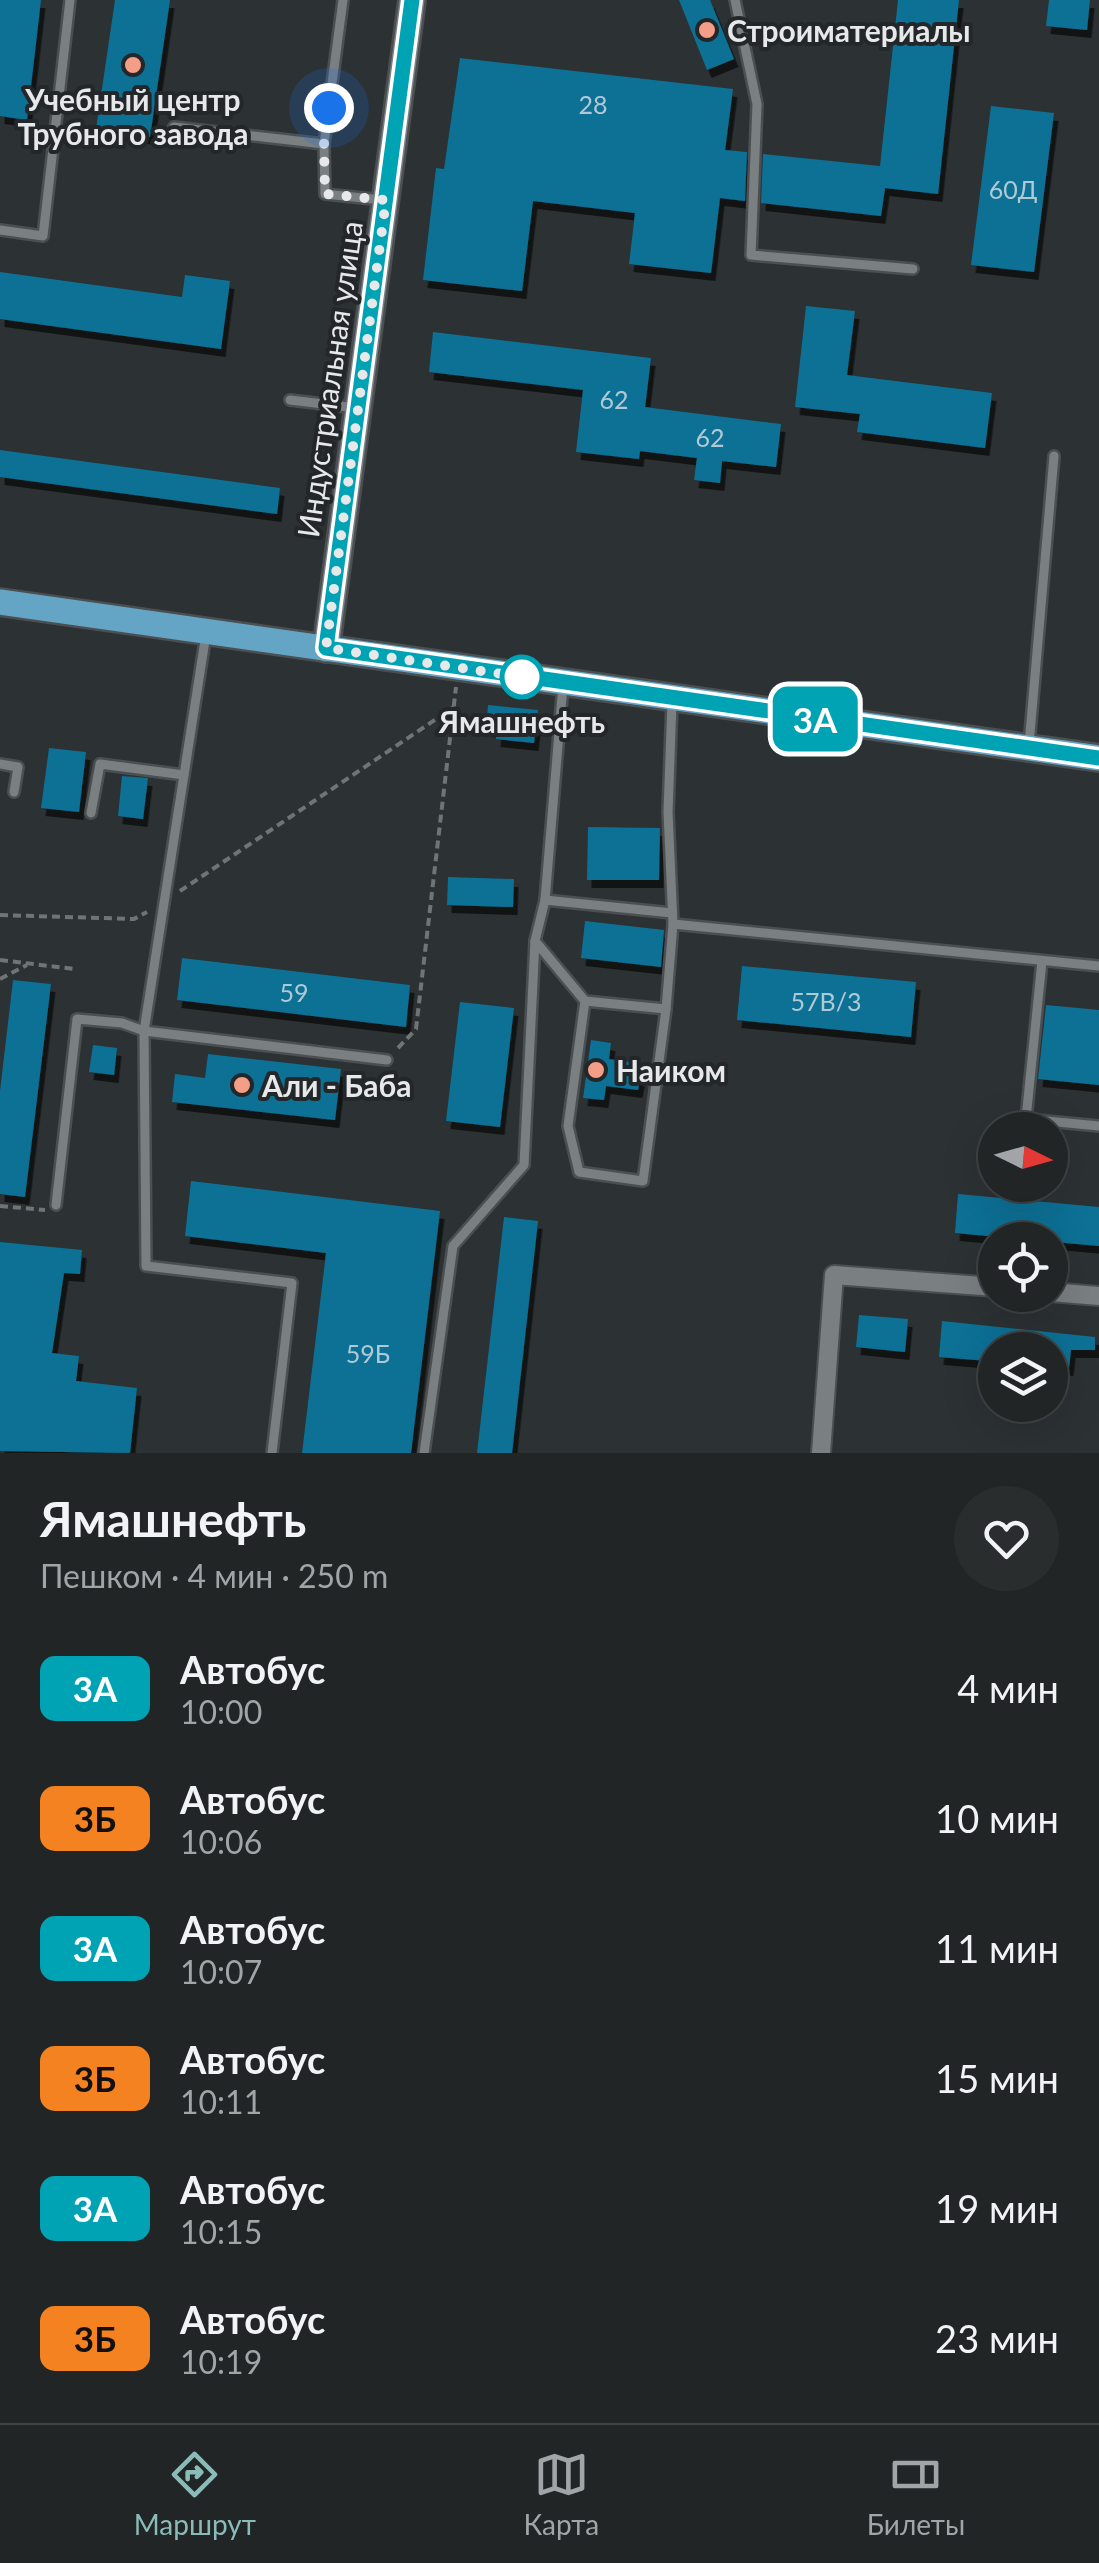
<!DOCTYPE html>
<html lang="ru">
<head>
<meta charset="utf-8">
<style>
	:root { --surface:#212526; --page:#292d2e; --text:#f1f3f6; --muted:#a2a5a7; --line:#3e4243; --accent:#8bbbb9 }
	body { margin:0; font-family:Lato,sans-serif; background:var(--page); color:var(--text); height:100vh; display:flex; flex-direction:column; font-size:38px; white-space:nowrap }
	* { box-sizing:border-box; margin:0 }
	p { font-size:32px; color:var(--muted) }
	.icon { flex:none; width:55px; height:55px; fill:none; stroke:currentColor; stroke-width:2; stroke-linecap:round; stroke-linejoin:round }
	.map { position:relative; height:1453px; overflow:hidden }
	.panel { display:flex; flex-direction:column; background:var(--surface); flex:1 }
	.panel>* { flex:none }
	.badge { padding:0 20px; border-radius:15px; font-size:35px; line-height:65px }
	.needle { width:65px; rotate:95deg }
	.controls { position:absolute; left:978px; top:1112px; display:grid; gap:20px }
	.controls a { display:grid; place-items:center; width:90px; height:90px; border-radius:50%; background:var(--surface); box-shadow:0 10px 40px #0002,0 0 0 2px var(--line); font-size:50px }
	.you { position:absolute; width:50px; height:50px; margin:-25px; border:8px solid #fff; border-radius:50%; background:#1a73e8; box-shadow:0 0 0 15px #1a73e833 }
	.map>.badge { position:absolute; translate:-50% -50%; box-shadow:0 0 0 5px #fff }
	.round { display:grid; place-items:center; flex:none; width:105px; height:105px; border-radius:52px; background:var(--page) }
	.head { display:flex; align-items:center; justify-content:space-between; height:170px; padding:0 40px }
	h1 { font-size:48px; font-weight:700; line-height:75px }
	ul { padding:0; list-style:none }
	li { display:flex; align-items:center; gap:30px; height:130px; padding:0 40px }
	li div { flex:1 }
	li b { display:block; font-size:38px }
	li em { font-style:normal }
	li .badge { min-width:110px; font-weight:700; text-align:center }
	.menu { display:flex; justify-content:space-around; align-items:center; height:140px; border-top:2px solid var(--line); background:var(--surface); font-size:28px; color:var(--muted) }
	.menu a { display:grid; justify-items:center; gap:5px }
	.menu .on { color:var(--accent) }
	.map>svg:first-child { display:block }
	.building { fill:#0c6f95; filter:url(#shadow) }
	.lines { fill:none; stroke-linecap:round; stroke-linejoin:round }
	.lane-casing { stroke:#4b4f51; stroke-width:14 }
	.street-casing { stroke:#4b4f51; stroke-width:22 }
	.secondary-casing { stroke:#4b4f51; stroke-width:30 }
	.primary-casing { stroke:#4b4f51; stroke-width:30 }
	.path { stroke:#717476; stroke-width:4; stroke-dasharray:8 5; stroke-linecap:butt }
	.lane { stroke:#7a7f82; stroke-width:9 }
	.street { stroke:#7a7f82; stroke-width:18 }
	.secondary { stroke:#7a7f82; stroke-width:25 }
	.primary { stroke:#64a5c5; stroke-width:25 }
	.line-casing { stroke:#fff; stroke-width:22 }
	.line { stroke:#00a3b4; stroke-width:15 }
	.walk { stroke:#e6e8ea; stroke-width:10; stroke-dasharray:0 18 }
	.poi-dot { fill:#f49e87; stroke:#232729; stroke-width:4 }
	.stop-dot { fill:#fff; stroke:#00a3b4; stroke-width:5 }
	.labels { text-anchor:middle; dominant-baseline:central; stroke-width:8; stroke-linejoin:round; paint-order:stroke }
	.number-label { font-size:25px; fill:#b0cad5 }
	.poi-label { font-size:30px; font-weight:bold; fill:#e6e8ea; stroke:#232729; text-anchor:start }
	.street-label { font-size:30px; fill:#e6e8ea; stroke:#232729 }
	.stop-label { font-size:30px; font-weight:bold; fill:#e6e8ea; stroke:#232729 }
</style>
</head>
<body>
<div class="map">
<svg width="1099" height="1453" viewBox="0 0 1099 1453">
	<defs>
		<filter id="shadow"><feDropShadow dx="4.5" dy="8" stdDeviation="0" flood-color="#0009"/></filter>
	</defs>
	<rect width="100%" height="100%" fill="#2c3133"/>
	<!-- building -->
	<g class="building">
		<path d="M0,0H41L27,120L0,116Z"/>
		<path d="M115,0H170L150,137L96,129Z"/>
		<path d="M679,0H710L734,59L707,70Z"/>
		<path d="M898,0H959L938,194L885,188L881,216L761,203L763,154L880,166Z"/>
		<path d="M1049,0H1090L1087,30L1046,26Z"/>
		<path d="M460,58L733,89L725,150L747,152L745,201L720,198L711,273L629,264L635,213L533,201L522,291L423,280L436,168L444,169Z"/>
		<path d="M991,106L1054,113L1034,272L971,265Z"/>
		<path d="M0,272L182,297L185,275L230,281L221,349L0,319Z"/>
		<path d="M806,306L855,311L847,375L992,393L985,448L857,432L860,414L795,407Z"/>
		<path d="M433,332L651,358L645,407L781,424L776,467L722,461L720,483L694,480L697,458L640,451L639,459L576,452L583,390L429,372Z"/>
		<path d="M0,450L280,488L277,514L0,477Z"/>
		<path d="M488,705L538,710L534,743L496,739L497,730L486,729Z"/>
		<path d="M49,748L86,752L79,812L41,808Z"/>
		<path d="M122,776L148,778L143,819L118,816Z"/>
		<path d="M588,827L660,828L659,880H587Z"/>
		<path d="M448,877L514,879L513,907L447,905Z"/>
		<path d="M585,921L664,930L661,967L581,958Z"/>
		<path d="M182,958L410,985L406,1027L177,1000Z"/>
		<path d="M742,966L916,982L911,1037L737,1020Z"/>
		<path d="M13,980L51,984L25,1197L0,1194V1091Z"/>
		<path d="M460,1002L514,1008L500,1127L446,1121Z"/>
		<path d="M1046,1005L1099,1010V1085L1038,1079Z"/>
		<path d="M591,1040L611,1043L609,1059L643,1064L638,1090L606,1086L604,1100L583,1098Z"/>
		<path d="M93,1045L117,1048L114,1075L89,1072Z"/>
		<path d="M208,1054L341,1069L335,1120L172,1102L175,1074L205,1078Z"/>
		<path d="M191,1181L440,1211L411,1453H302L326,1253L185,1236Z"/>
		<path d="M958,1194L1099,1207V1246L955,1233Z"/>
		<path d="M504,1217L538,1221L512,1453H477Z"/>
		<path d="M0,1242L82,1250L80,1274L64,1273L52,1353L79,1356L76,1381L137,1388L130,1453L0,1451Z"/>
		<path d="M859,1315L908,1319L905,1352L856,1347Z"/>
		<path d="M942,1321L1095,1337V1350H1071L1069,1368L1050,1366V1350H989L988,1361L939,1357Z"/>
	</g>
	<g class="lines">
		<!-- lane casing -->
		<g class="lane-casing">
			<g id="lane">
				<path d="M343,0L324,144L325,194L382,200"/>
				<path d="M735,0L757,104L751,255L913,269"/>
				<path d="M174,127L324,144"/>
				<path d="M0,230L43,236L70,0"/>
				<path d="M290,400L357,408"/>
				<path d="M206,634L144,1031L146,1266L292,1283L272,1453"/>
				<path d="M1029,745L1054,456"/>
				<path d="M0,764L18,767L14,792"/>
				<path d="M91,813L100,764L184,775"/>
				<path d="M545,900L672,913"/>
				<path d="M673,924L1099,966"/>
				<path d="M535,941L585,1001L666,1009"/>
				<path d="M1042,961L1026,1119L1099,1126"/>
				<path d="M585,1001L568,1126L579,1172L643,1181L666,1009L673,924L668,812L672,702"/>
				<path d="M56,1205L77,1019L122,1023L144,1031L387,1060"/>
				<path d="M424,1453L453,1246L524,1165L535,941L545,900L563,685"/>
			</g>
		</g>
		<!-- street casing -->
		<g class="street-casing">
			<g id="street">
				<path d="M1050,1292L1099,1296"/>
				<path d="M821,1453L834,1275L995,1287"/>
			</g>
		</g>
		<!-- secondary casing -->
		<g class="secondary-casing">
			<path id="secondary" d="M326,649L412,0"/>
		</g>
		<!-- primary casing -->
		<g class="primary-casing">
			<path id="primary" d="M0,602L1099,758"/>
		</g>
		<!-- path -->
		<g class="path">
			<path d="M180,891L454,707"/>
			<path d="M0,915L134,919L147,912"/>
			<path d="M0,960L74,969"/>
			<path d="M0,979L27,965"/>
			<path d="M398,1048L416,1029L456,687"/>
			<path d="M0,1206L45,1210"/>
		</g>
		<!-- lane -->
		<use href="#lane" class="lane"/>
		<!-- street -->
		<use href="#street" class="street"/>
		<!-- secondary -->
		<use href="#secondary" class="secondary"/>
		<!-- primary -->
		<use href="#primary" class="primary"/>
	</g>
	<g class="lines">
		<!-- line casing -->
		<g class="line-casing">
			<path id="line" d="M412,0L326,648L1099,758"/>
		</g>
		<!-- line -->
		<use href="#line" class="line"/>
		<!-- walk -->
		<path class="walk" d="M329,108L324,144L325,194L386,200L326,648L522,677"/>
	</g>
	<!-- markers -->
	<g class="poi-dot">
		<circle cx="707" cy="30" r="10"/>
		<circle cx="133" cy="65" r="10"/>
		<circle cx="596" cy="1070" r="10"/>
		<circle cx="242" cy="1085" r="10"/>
	</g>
	<circle class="stop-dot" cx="522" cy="677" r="20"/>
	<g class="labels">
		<!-- number labels -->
		<g class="number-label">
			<text x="593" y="104">28</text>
			<text x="1013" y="189">60Д</text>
			<text x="614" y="399">62</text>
			<text x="710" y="437">62</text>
			<text x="294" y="992">59</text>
			<text x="826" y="1001">57В/3</text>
			<text x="368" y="1353">59Б</text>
		</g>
		<!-- poi labels -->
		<g class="poi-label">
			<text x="727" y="30">Строиматериалы</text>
			<text x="133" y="99" text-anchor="middle">Учебный центр<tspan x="133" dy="34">Трубного завода</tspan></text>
			<text x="616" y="1070">Наиком</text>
			<text x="262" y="1085">Али - Баба</text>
		</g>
		<!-- street labels -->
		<g class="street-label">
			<text transform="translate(329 379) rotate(-82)">Индустриальная улица</text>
		</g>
		<!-- stop labels -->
		<g class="stop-label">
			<text x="522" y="721">Ямашнефть</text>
		</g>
	</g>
</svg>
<div class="controls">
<a><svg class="needle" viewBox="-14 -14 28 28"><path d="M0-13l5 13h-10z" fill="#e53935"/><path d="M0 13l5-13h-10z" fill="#a2a5a7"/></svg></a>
<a><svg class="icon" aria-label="locate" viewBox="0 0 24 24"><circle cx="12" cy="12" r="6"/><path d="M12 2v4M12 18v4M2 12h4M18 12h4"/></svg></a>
<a><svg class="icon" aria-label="layers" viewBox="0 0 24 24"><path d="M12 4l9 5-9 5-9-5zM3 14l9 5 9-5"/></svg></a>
</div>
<div class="you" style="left:329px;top:108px"></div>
<b class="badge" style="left:815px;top:719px;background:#00a3b4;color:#fff">3А</b>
</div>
<section class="panel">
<div class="head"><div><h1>Ямашнефть</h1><p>Пешком · 4 мин · 250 m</p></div><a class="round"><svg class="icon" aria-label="heart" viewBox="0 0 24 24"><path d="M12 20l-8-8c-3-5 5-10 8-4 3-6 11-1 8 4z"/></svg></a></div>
<ul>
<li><span class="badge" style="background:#00a3b4;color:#fff">3А</span><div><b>Автобус</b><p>10:00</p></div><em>4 мин</em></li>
<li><span class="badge" style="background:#f58220;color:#111">3Б</span><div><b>Автобус</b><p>10:06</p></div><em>10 мин</em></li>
<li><span class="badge" style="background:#00a3b4;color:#fff">3А</span><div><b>Автобус</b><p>10:07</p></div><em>11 мин</em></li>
<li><span class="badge" style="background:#f58220;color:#111">3Б</span><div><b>Автобус</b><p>10:11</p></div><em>15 мин</em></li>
<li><span class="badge" style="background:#00a3b4;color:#fff">3А</span><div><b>Автобус</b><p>10:15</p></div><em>19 мин</em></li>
<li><span class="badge" style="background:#f58220;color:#111">3Б</span><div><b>Автобус</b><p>10:19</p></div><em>23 мин</em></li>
</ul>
</section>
<nav class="menu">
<a class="on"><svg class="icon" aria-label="directions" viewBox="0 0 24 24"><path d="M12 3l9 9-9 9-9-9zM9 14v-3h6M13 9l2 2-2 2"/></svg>Маршрут</a>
<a><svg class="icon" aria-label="map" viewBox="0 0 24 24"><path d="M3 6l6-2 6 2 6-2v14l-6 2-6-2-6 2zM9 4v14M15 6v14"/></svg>Карта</a>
<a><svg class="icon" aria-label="tickets" viewBox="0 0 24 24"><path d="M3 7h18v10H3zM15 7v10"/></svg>Билеты</a>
</nav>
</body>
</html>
